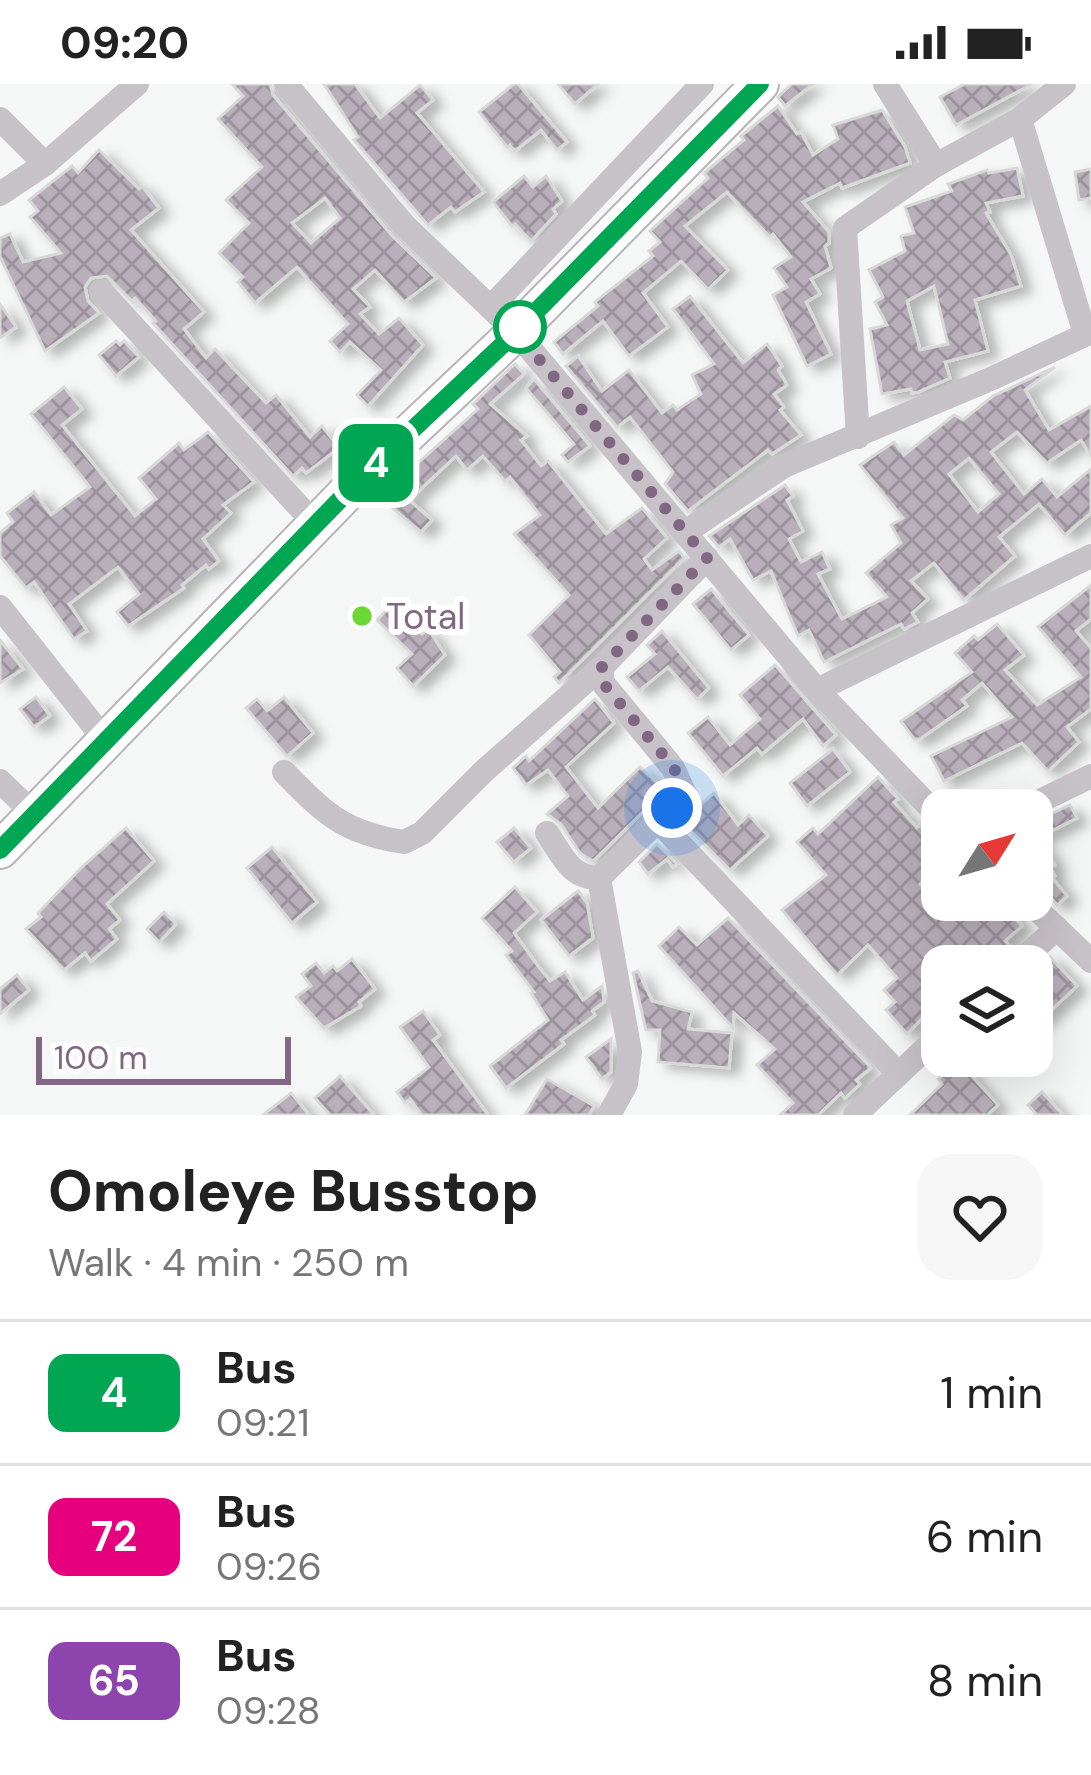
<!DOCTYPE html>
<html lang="en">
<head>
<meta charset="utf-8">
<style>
	:root { --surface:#fff; --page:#f6f6f6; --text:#222; --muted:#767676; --line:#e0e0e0 }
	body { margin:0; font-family:"DM Sans",sans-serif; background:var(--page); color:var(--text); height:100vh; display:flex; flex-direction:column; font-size:45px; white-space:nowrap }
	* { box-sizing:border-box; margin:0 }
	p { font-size:39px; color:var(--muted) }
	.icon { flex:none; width:66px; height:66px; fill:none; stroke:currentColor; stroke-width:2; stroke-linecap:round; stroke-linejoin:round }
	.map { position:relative; height:1031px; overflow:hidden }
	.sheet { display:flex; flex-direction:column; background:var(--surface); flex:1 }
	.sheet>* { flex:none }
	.badge { padding:0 24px; border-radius:18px; font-size:42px; line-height:78px }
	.needle { width:78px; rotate:53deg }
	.buttons { position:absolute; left:921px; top:705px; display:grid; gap:24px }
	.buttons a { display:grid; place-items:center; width:132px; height:132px; border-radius:24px; background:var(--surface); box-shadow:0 12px 48px #0002; font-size:60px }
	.scale { position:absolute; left:36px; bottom:30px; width:255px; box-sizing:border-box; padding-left:12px; border:6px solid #806883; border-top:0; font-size:33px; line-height:42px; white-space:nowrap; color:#806883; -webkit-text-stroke:9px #fff; paint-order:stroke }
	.you { position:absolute; width:60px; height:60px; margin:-30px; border:9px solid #fff; border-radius:50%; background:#1a73e8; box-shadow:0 0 0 18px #1a73e833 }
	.map>.badge { position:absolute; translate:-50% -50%; box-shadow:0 0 0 6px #fff }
	.round { display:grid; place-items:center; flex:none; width:126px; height:126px; border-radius:36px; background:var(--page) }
	.head { display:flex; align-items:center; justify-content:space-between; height:204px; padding:0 48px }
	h1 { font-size:57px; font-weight:800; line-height:90px }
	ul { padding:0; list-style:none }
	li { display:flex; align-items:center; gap:36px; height:144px; padding:0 48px; border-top:3px solid var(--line) }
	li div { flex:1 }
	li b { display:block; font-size:45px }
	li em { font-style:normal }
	li .badge { min-width:132px; font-weight:700; text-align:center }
	.status { display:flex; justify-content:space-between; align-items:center; height:84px; padding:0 60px; background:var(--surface); direction:ltr }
	.status svg { height:33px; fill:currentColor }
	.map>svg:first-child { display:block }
	.building { fill:url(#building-cross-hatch); stroke:#d7d9d7; stroke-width:3; fill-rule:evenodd; filter:url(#shadow) }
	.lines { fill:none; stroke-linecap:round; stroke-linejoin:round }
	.highway-casing { stroke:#bab4ba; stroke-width:40 }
	.minor { stroke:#c7c1c8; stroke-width:24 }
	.highway { stroke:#fff; stroke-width:36 }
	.line-casing { stroke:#fff; stroke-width:27 }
	.line { stroke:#00a651; stroke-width:18 }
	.walk { stroke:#806883; stroke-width:12; stroke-dasharray:0 21.6 }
	.stop-dot { fill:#fff; stroke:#00a651; stroke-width:6 }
	.poi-dot { fill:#6cd833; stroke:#fff; stroke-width:4.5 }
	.labels { text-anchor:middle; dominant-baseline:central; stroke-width:12; stroke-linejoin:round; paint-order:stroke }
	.poi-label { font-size:36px; fill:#806883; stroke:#fff; text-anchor:start }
</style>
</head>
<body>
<div class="status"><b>09:20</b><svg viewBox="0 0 49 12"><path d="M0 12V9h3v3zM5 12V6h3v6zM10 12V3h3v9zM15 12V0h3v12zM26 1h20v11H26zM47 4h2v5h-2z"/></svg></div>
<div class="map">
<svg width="1091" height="1031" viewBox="0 0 1091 1031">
	<defs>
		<pattern id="building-cross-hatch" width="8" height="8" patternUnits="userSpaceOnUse" patternTransform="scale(3)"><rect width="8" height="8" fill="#b9afba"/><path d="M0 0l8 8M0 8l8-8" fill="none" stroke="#9c929d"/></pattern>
		<filter id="shadow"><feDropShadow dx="10" dy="6" stdDeviation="6" flood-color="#0004"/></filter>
	</defs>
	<rect width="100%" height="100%" fill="#f4f7f5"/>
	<!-- building -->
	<g class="building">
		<path d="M232,0H270L273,11L392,152L436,194L404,218L375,186L353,205L370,223L360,230L379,250L399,234L423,261L368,322L357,311L381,286L350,258L340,268L330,257L348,240L297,183L255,219L238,198L243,193L219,169L249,139L226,116L262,83L218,35L243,12ZM325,114L340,134L311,159L292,139Z"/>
		<path d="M324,0H355L380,34L420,1L433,16L417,29L484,108L455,128L451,123L428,141L354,56L358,53Z"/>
		<path d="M514,0H518L567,58L557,66L541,46L515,67L510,61L507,63L479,28Z"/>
		<path d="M558,0H598L575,20Z"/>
		<path d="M792,0H813L785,22L778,13Z"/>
		<path d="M965,0H1032L956,41L940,13Z"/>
		<path d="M778,22L797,50L801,48L813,71L838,55L833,41L882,26L905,63L910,79L842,104L840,99L803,118L829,148V159L825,162L831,184L811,195L820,210L806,218L831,270L807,282L773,211L787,203L774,184L791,173L773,150L770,153L727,108L685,142L728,186L708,205L681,177L643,209L668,243L629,272L603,237L563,270L554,258L598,222L595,218L653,172L649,167L660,158L650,147L708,94L704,89L744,56L741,52Z"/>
		<path d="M99,66L139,105L142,102L159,124L131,146L204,228L184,245L206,274L215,265L266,319L276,311L310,353L322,342L339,364L306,389L302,384L293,392L153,239L156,237L135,214L132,217L107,192L91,194L85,203L88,217L99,229L45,267L0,173V154L10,150L23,178L61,169L30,133L38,127L29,116L72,82L78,89Z"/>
		<path d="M1017,84L1023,112L986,119L990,128L986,129L1011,171L1021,202L975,216L988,267L945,278L950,294L918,308L912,309L911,305L882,310L870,245L887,241L875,218L883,213L869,186L905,167L901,152L914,149L905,123L952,107L948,100L987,86L989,89ZM934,202L948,260L920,266L907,217Z"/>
		<path d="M1091,85V114L1079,116L1075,88Z"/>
		<path d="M524,92L533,103L546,92L562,117L553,125L556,130L531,157L515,140L512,142L493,118Z"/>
		<path d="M690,212L743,279L767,260L782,282L778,286L787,301L774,310L784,323L780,326L801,351L772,370L768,366L688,427L665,400L673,388L630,333L617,343L566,282L578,272L602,307L629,286L662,329L673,321L677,326L701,310L692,291L714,280L673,225Z"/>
		<path d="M0,220L16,243L0,254Z"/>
		<path d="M116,257L120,261L124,257L139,273L116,292L99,271Z"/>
		<path d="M515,280L524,290L490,320L527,352L521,356L541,382L548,377L606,450L642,424L667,454L644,475L652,486L679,467L684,474L559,599L554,593L560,588L529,551L569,511L514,450L540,431L510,393L505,397L483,372L467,386L456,372L409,416L432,436L421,448L389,421L412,396L406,390L478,325L473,320Z"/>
		<path d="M1055,283L1025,306L1049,346L1091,322V372L1081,356L1047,379L1017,348L991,368L1024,410L1042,395L1057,413L1091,385V429L1065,451L1039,420L999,453L1015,472L964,516L934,479L911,497L928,515L912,529L918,538L904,545L901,540L824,578L809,546L798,552L771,487L753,496L730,455L719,463L709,452L785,401L793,412L787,416L803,447L789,455L801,478L822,468L830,485L818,490L842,535L887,513L866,489L901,459L891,441L903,434L860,381L894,358L904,371L954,331L963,336L993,312ZM969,374L999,410L978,428L949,390Z"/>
		<path d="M534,295L590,362L568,378L562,371L574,360L526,304Z"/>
		<path d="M64,303L82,325L62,341L135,432L156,415L139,394L179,359L184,366L208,348L254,398L223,421L231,429L203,455L219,477L209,485L206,481L182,501L184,504L128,542L117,528L139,510L118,483L69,520L87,547L74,555L34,498L26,504L0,472V449L13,438L7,429L34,408L51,431L90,403L31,330Z"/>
		<path d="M1091,501V535L1076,547L1091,564V625L1067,643L1079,658L1048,687L1022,659L944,697L931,672L1012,633L982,599L962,616L967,622L920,655H914L901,637L972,588L955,569L974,552L978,556L997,540L1024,571L1005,586L1037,621L1081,593L1038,543Z"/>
		<path d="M711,505L749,551L731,566L693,520Z"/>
		<path d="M392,521L422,550L428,545L445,571L413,602L397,584L412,570L377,536Z"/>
		<path d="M662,547L709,604L697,615L668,583L639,607L627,593L655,570L647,561Z"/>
		<path d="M0,556L23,585L0,599Z"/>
		<path d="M775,581L836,651L823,662L803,635L762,670L757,664L723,692L688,649L708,633L730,661L760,635L740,611Z"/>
		<path d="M36,613L50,632L34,643L20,625Z"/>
		<path d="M284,613L313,649L287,672L246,624L257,615L267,627Z"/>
		<path d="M595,615L614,639L566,683L598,724L640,683L665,706L593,777L580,769L561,740L547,730L568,712L548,686L526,701L513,684L526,672L529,677Z"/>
		<path d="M833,665L850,688L807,722L790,699Z"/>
		<path d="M878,693L898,715L894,718L917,744L922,740L942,758V780L920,800L942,824L951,816H998L1022,842L1005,857L1011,864L999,882H942V913L907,950L886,926L895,918L884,906L897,894L868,861L837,891L782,826L826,791L797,758L813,744L818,750Z"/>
		<path d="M714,709L738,741L749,731L768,752L730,786L681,737Z"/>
		<path d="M1070,721L1077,734L1037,754L1055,781L1050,784L1055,792L1052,794L1067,812L1057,821L1032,790V739Z"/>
		<path d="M126,744L154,777L107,820L120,836L109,845L117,855L91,877L85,869L64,886L26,845L41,833L38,829L82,783Z"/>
		<path d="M514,744L531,764L514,778L497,758Z"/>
		<path d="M657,760L677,780L673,783L667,775L648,790L639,778Z"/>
		<path d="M272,763L317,818L292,839L247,784Z"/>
		<path d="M515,803L537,828L514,849L535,878L550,897L565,888L583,916L602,902L604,918L592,927L595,931L561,956L564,960L506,1004L490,982L548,936L531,909L534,908L506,871L512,867L482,834Z"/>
		<path d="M578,807L587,819L593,854L569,872L541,836Z"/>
		<path d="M164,828L176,840L159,858L147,845Z"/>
		<path d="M728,834L871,984L856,996L860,1000L845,1014L841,1009L818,1031H780L793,1019L757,981L775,965L734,929L733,944L659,862L679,843L697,861Z"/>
		<path d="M1050,873L1077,902L1032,944V889Z"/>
		<path d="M352,875L375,905L359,918L361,922L324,944L296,913L311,902L302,890L316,879L324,889L333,882L337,887Z"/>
		<path d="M638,887L652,917L692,928L688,945L732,949L729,984L658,978L660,946H646L633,889Z"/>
		<path d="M17,891L29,906L0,930V905Z"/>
		<path d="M423,927L440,951L433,956L488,1031H422L410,1015L405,1019L397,1008L429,983L400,943Z"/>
		<path d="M611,955V988L602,995L586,973Z"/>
		<path d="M958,977L998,1021L987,1031H910L942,1000L938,995Z"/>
		<path d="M340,992L374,1031H330L315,1014Z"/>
		<path d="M547,995L594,1022L589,1031H525Z"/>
		<path d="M1042,1008L1063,1031H1037L1028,1021Z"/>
		<path d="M291,1009L309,1031H263Z"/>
	</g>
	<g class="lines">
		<!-- highway casing -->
		<g class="highway-casing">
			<path id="highway" d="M0,766L356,399L516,248L760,0"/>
		</g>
		<!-- minor -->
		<g class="minor">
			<path d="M286,0L404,141L516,248L817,606L942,736"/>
			<path d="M885,0L936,81"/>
			<path d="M0,35L45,80"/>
			<path d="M1020,35L1085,250"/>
			<path d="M0,110L45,80L137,0"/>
			<path d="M101,207L315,440"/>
			<path d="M491,223L702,0"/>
			<path d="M858,353L845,144L936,81L1020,35L1064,0"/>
			<path d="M684,449L784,382L993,294L1091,248"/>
			<path d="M0,523L105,656"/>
			<path d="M817,606L1091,472"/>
			<path d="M284,688C325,730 344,749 404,758L422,749L484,687L602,583L707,474"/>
			<path d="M0,697L35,731"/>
			<path d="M1022,726L1091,692"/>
			<path d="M659,738L898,989"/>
			<path d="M547,749C562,771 570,794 599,794L685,710L673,684L602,598V583"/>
			<path d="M599,794L630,968L626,1000L609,1031"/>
			<path d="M1027,816L1091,877"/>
			<path d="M1015,882L1057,844"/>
			<path d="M855,1031L942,949"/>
		</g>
		<!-- highway -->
		<use href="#highway" class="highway"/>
	</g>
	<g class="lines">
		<!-- line casing -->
		<g class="line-casing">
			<path id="line" d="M0,766L356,399L516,248L760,0"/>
		</g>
		<!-- line -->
		<use href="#line" class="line"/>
		<!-- walk -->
		<path class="walk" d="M520,243L516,248L707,474L602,583V598L674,684L685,710L672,724"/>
	</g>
	<!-- markers -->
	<circle class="stop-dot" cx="520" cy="243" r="24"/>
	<circle class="poi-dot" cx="362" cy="532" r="12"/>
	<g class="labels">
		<!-- poi labels -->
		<g class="poi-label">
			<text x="386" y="532">Total</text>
		</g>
	</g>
</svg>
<div class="buttons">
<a><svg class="needle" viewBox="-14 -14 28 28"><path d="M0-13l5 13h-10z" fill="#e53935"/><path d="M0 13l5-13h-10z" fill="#767676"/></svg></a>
<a><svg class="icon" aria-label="layers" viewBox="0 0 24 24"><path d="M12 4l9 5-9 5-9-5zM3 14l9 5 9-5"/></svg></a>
</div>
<div class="scale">100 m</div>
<div class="you" style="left:672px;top:724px"></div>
<b class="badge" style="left:376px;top:379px;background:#00a651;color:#fff">4</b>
</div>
<section class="sheet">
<div class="head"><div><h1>Omoleye Busstop</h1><p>Walk · 4 min · 250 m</p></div><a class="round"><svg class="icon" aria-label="heart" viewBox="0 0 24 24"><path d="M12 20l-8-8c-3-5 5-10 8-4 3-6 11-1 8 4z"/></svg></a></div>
<ul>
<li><span class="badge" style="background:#00a651;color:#fff">4</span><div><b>Bus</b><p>09:21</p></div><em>1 min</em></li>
<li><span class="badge" style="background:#e6007e;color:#fff">72</span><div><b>Bus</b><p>09:26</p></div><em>6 min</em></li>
<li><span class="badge" style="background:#8e44ad;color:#fff">65</span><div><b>Bus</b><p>09:28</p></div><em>8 min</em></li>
</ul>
</section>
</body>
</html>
